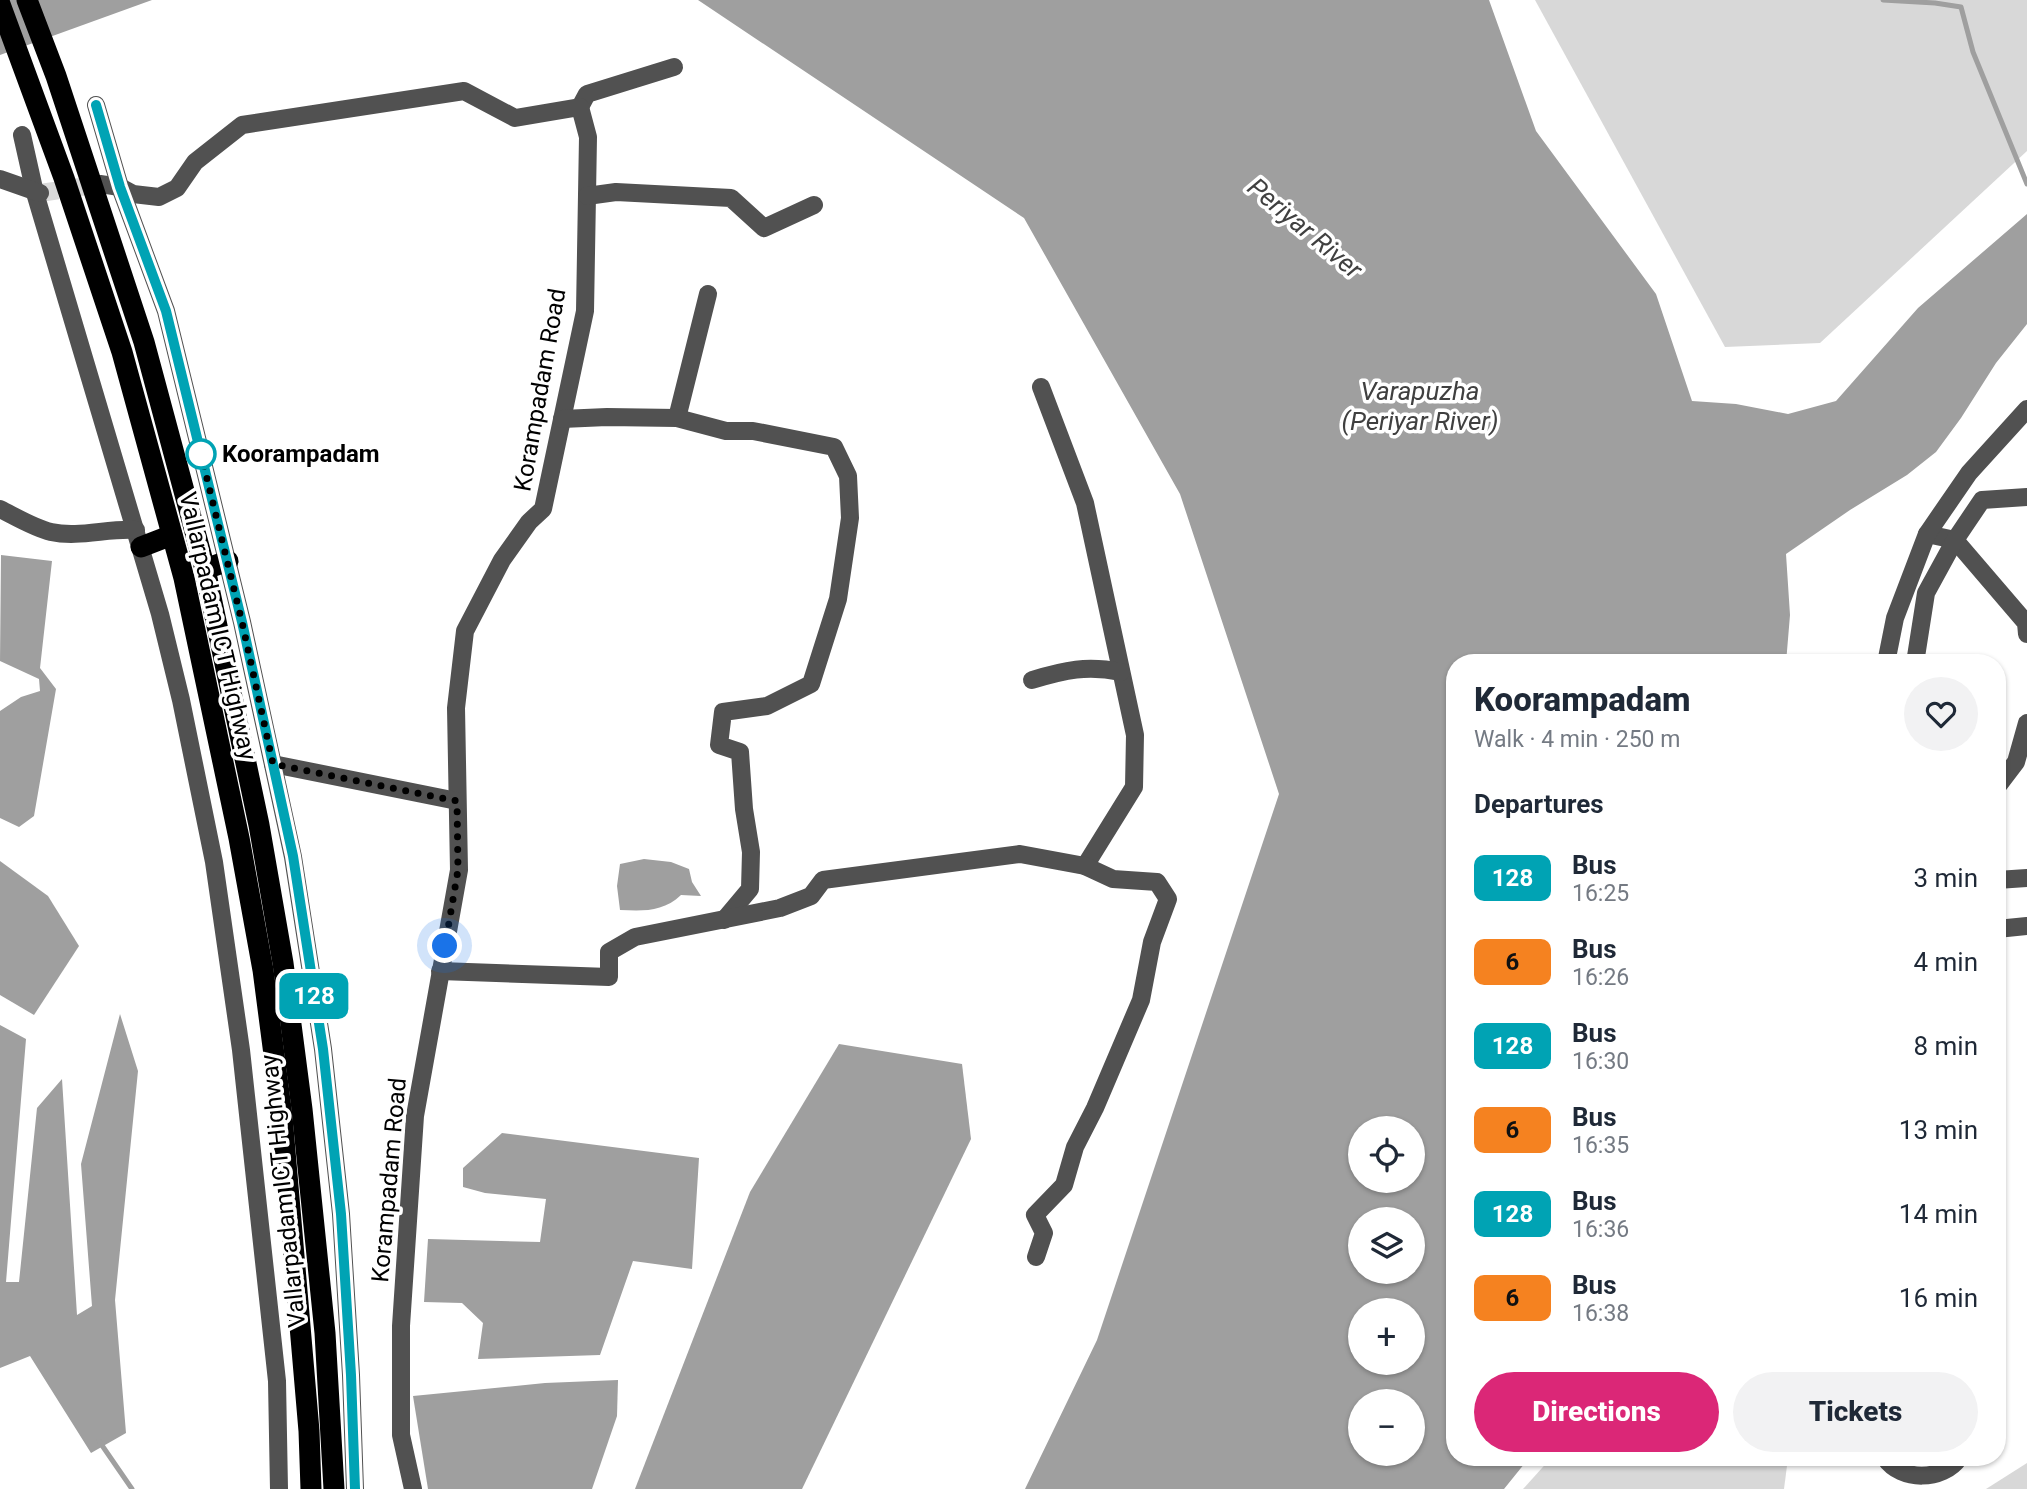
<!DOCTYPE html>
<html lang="en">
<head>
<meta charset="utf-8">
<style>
	:root { --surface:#fff; --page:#f2f2f3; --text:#1f2937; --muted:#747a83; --accent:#db2777 }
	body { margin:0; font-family:Roboto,sans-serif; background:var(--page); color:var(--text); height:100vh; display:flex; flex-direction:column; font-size:26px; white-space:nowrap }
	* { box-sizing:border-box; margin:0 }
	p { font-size:23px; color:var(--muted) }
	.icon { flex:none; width:38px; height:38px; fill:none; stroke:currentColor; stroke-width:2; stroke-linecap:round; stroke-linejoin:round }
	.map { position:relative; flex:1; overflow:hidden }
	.details { position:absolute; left:1446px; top:654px; width:560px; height:812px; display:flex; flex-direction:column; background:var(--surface); border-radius:28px; box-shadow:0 2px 5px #0004 }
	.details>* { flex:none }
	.badge { padding:0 14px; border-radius:10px; font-size:24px; line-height:46px }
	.controls { position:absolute; left:1348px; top:1116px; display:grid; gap:14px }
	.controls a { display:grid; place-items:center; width:77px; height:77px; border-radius:50%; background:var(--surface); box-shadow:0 2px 5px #0004; font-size:35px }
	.you { position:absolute; width:35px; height:35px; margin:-18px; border:5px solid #fff; border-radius:50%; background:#1a73e8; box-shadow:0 0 0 10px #1a73e833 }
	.map>.badge { position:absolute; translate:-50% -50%; box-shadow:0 0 0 4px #fff }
	h2 { padding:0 28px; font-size:26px; line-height:63px }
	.round { display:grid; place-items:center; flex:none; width:74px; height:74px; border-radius:37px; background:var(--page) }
	.overview { display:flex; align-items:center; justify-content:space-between; height:119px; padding:0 28px }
	h1 { font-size:33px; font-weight:800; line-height:52px }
	.action { display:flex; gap:14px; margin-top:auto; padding:14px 28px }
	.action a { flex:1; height:80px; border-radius:42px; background:var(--accent); color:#fff; font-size:28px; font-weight:800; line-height:80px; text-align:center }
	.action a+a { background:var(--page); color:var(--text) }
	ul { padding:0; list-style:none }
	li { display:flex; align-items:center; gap:21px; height:84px; padding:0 28px }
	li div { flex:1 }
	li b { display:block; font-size:26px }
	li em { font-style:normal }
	li .badge { min-width:77px; font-weight:700; text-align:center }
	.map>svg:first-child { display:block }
	.green { fill:#d8d8d8 }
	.water { fill:#9f9f9f; fill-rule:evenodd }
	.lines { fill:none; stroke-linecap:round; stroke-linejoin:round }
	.stream { stroke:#9f9f9f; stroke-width:5 }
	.minor-tunnel { stroke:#d9d9d9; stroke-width:18; stroke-dasharray:18 9; stroke-linecap:butt }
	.minor { stroke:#515151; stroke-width:18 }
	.highway { stroke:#000; stroke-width:21 }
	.line-casing { stroke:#fff; stroke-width:16 }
	.line { stroke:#00a3b4; stroke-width:10 }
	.walk { stroke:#000; stroke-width:7; stroke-dasharray:0 12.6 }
	.stop-dot { fill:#fff; stroke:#00a3b4; stroke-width:3.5 }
	.labels { text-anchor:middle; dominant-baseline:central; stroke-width:7; stroke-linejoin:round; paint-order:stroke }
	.street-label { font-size:24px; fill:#000; stroke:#fff }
	.stop-label { font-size:24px; font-weight:bold; fill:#000; stroke:#fff; text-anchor:start }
	.water-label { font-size:26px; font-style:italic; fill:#404040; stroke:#fff }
</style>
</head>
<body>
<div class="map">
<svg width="2027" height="1489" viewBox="0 0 2027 1489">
	<rect width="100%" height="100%" fill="#fff"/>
	<!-- green -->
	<g class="green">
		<path d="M1535,0H2027V151L1820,343L1725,347Z"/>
		<path d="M1551,1458H1788L1784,1489H1523Z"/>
		<path d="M2027,1463V1489H1986Z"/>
	</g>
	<!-- water -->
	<g class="water">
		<path d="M0,0H152L0,55Z"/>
		<path d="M698,0H1489L1536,131L1656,294L1692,401L1736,404L1788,414L1836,401L1918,308L2027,214V324L1996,363L1961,418L1936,452L1907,475L1850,510L1786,554L1790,615L1786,663H1454V1458H1529L1504,1489H1025L1097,1340L1279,794L1180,494L1024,218ZM1360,1129H1412V1181H1360ZM1360,1220H1412V1272H1360ZM1360,1311H1412V1363H1360ZM1360,1402H1412V1454H1360Z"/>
		<path d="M1,555L52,561L40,668L56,689L34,816L19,827L0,818V711L21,697L40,691L39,679L0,661Z"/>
		<path d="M644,859L671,862L689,869L692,882L701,896L681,895C663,912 644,911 620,910L617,886L620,864Z"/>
		<path d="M0,861L48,896L79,946L34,1015L0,995Z"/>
		<path d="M120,1014L138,1071L115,1300L126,1433L91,1453L30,1356L0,1368V1025L26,1039L6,1282H19L37,1108L62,1079L77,1315L92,1306L81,1164Z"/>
		<path d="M839,1044L962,1064L971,1139L802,1489H635L750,1192Z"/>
		<path d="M502,1133L699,1158L692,1269L633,1261L600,1355L478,1359L483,1323L462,1303L424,1302L428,1239L540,1242L546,1199L485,1193L463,1187V1168Z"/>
		<path d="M618,1380L617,1416L592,1489H428L413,1396L545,1383Z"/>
	</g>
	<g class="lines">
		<!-- stream -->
		<g class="stream">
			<path d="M1883,0L1935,3L1961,7L1973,52L2027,184"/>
			<path d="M99,1441L132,1489"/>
		</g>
		<!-- minor-tunnel -->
		<path class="minor-tunnel" d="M40,193L100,184"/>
		<!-- minor -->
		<g class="minor">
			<path d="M96,105L120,187L166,311L242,622L293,857L323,1049L341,1214L351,1375L355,1489"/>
			<path d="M580,107L587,94L674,67"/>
			<path d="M22,135L35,193L160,614L181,700L214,862L241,1050L277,1381L279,1489"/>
			<path d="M0,179L40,193"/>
			<path d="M100,184L120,187L133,194L159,197L177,188L195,162L242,125L464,91L515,118L580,107L588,137L585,311L543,509L529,522L502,560L465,631L456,708L459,870L415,1116L401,1326V1435L413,1489"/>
			<path d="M587,196L616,192L731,198L764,228L814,205"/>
			<path d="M1041,387L1085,503L1135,735L1134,787L1085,866"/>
			<path d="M677,418L708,294"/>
			<path d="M562,419L607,417L677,418L726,431H753L834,447L848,476L850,518L838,599L811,684L767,706L723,712L719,745L740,752L744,809L751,852L750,889L724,920"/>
			<path d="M0,509C16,517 34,528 51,532C79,538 108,528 136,530"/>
			<path d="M1927,534L1955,540L2026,623L2027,634"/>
			<path d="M1886,663L1895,618L1927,534L1969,473L2027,409"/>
			<path d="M1915,663L1926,593L1955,540L1982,500L2027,497"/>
			<path d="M1032,680C1065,670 1087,665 1121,672"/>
			<path d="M273,764L457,801"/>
			<path d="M1997,787L2016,762L2027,723"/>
			<path d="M1997,880L2027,878"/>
			<path d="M1997,929L2027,926"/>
			<path d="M440,971L609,977V952L635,937L780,908L811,896L823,880L1020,854L1085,866L1113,879L1157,882L1168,899L1152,942L1141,1000L1095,1108L1075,1147L1064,1185L1035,1215L1044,1233L1036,1257"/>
			<path d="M1885,1458C1901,1482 1943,1481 1959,1458"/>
		</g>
		<!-- highway -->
		<g class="highway">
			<path d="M27,0L56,76L144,342L205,569L259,825L283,963L302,1109L325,1333L334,1489"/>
			<path d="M0,4L64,178L122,352L184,578L239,838L263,970L282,1116L309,1431L311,1489"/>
			<path d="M141,547L172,535"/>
			<path d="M205,569L228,561"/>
		</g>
	</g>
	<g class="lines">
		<!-- line casing -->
		<g class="line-casing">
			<path id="line" d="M96,105L120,187L166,311L242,622L293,856L323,1049L341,1214L351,1375L355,1489"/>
		</g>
		<!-- line -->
		<use href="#line" class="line"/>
		<!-- walk -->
		<path class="walk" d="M201,454L242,622L273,764L457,801L458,870L445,946"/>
	</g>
	<!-- markers -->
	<circle class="stop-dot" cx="201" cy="454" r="14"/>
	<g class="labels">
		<!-- street labels -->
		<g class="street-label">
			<text transform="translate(540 390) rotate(-80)">Korampadam Road</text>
			<text transform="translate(218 626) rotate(77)">Vallarpadam ICT Highway</text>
			<text transform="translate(389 1180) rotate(-85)">Korampadam Road</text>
			<text transform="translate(283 1191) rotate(-96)">Vallarpadam ICT Highway</text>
		</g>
		<!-- stop labels -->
		<g class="stop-label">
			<text x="222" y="454">Koorampadam</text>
		</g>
		<!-- water labels -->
		<g class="water-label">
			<text transform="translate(1305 228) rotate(40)">Periyar River</text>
			<text x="1420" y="391">Varapuzha<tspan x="1420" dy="30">(Periyar River)</tspan></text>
		</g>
	</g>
</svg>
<div class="controls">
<a><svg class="icon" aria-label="locate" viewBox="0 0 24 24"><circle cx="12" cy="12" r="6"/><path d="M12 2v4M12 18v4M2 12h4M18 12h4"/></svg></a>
<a><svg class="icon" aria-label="layers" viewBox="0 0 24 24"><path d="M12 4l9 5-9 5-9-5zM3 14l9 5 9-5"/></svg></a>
<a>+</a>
<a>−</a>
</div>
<div class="you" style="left:445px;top:946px"></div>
<b class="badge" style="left:314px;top:996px;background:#00a3b4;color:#fff">128</b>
<section class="details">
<div class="overview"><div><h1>Koorampadam</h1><p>Walk · 4 min · 250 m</p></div><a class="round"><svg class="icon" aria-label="heart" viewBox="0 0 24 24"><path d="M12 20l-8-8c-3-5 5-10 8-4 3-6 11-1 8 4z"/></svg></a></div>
<h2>Departures</h2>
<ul>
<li><span class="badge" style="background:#00a3b4;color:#fff">128</span><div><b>Bus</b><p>16:25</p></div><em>3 min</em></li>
<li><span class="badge" style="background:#f58220;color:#111">6</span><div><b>Bus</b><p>16:26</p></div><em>4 min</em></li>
<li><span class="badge" style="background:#00a3b4;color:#fff">128</span><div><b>Bus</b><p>16:30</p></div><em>8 min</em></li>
<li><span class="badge" style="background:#f58220;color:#111">6</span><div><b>Bus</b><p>16:35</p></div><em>13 min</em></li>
<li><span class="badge" style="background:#00a3b4;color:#fff">128</span><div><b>Bus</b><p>16:36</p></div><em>14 min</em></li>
<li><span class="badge" style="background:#f58220;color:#111">6</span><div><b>Bus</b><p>16:38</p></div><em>16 min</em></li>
</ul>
<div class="action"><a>Directions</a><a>Tickets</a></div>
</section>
</div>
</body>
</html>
